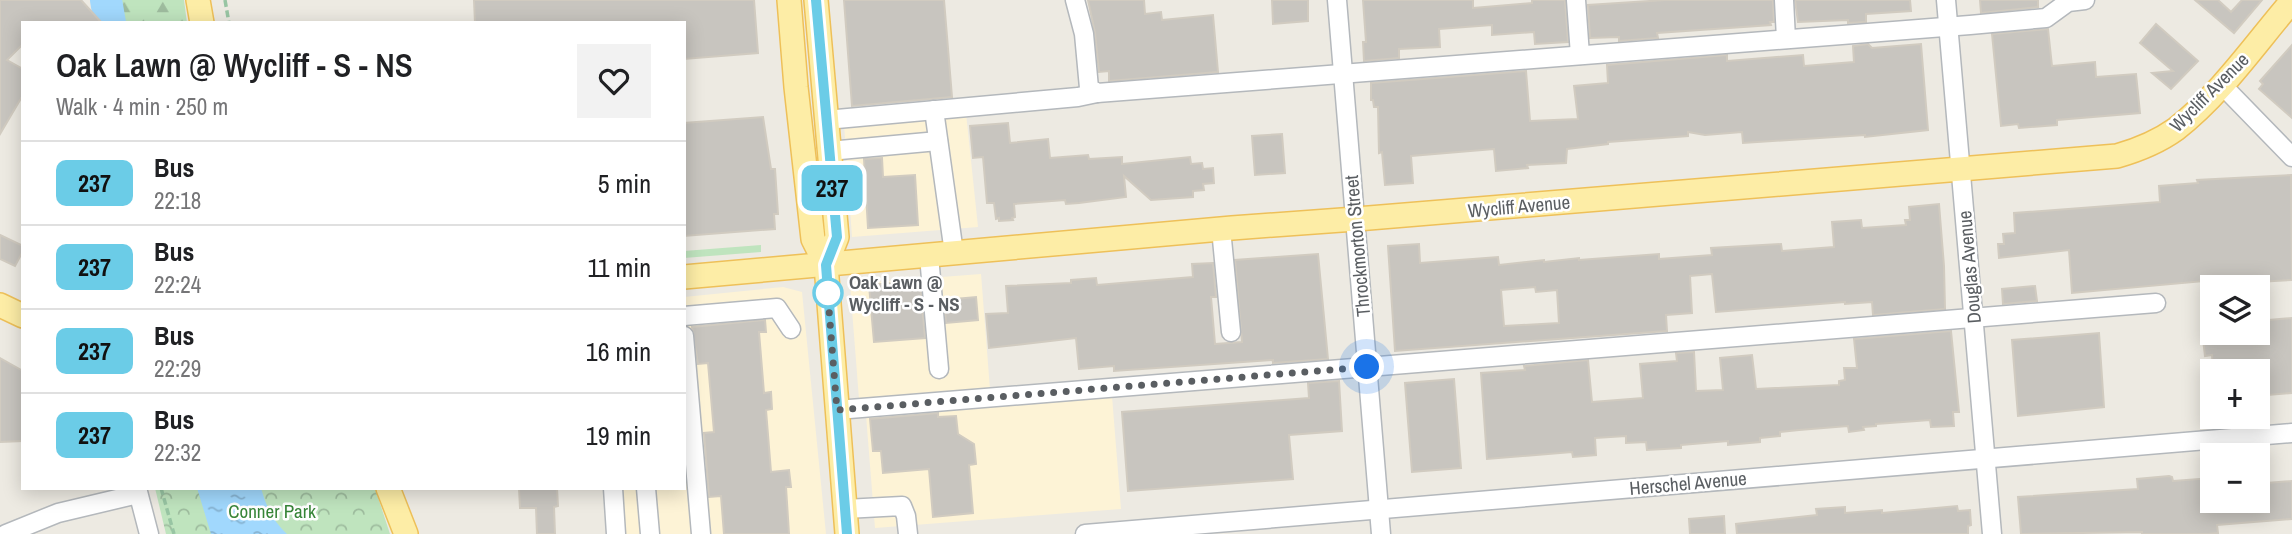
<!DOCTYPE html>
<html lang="en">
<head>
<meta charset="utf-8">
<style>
	:root { --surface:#fff; --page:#f2f2f2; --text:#202124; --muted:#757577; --line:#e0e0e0 }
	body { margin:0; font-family:"Archivo Narrow",sans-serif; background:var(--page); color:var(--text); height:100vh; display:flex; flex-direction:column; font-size:26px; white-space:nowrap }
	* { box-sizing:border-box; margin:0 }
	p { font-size:23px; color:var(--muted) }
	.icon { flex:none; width:38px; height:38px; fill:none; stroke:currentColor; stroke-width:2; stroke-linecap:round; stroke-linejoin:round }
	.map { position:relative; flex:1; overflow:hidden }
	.details { position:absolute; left:21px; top:21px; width:665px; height:469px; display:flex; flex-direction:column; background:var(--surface); border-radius:0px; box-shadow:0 4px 18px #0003 }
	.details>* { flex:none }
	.badge { padding:0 14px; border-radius:10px; font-size:24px; line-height:46px }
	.buttons { position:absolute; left:2200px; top:275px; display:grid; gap:14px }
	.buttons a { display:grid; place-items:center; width:70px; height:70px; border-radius:0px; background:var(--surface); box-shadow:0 4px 18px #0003; font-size:35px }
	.you { position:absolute; width:35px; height:35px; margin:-18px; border:5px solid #fff; border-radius:50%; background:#1a73e8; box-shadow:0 0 0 10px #1a73e833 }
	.map>.badge { position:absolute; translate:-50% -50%; box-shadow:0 0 0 4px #fff }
	.round { display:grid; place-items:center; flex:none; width:74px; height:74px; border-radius:0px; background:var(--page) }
	.summary { display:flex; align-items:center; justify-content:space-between; height:119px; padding:0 35px }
	h1 { font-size:33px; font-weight:600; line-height:52px }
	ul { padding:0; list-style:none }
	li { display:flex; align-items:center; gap:21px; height:84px; padding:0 35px; border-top:2px solid var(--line) }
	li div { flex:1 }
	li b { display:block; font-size:26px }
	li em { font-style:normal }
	li .badge { min-width:77px; font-weight:700; text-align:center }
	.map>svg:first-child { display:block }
	.commercial { fill:#fdf3d6 }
	.grass { fill:#bfe4be }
	.forest { fill:url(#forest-firs) }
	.park { fill:url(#park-crowns) }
	.water { fill:url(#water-ripples) }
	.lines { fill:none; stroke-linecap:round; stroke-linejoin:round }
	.river { stroke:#a1d8fd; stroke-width:32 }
	.building { fill:#c8c5bf; stroke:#d1cbc0; stroke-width:2; fill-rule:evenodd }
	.minor-casing { stroke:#b4b8bc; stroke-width:21 }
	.major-casing { stroke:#eec059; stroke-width:26 }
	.path { stroke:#98c5a3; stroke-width:3.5; stroke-dasharray:7 3.5; stroke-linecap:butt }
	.minor { stroke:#fff; stroke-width:18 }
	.major { stroke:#fdeda6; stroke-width:23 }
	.line-casing { stroke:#fff; stroke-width:16 }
	.line { stroke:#6bcce7; stroke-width:10 }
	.walk { stroke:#5a5e62; stroke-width:7; stroke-dasharray:0 12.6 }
	.stop-dot { fill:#fff; stroke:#6bcce7; stroke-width:3.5 }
	.labels { text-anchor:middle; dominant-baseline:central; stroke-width:5; stroke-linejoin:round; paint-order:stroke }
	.street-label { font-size:19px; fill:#5a5e62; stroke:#fff }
	.stop-label { font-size:19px; font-weight:bold; fill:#5a5e62; stroke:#fff; text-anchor:start }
	.park-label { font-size:19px; fill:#378538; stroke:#fff }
</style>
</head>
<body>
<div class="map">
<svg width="2292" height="534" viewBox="0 0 2292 534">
	<defs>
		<pattern id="forest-firs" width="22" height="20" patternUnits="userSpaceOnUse" patternTransform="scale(1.75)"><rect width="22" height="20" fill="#bfe4be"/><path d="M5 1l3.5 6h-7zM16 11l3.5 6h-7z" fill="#9ebc9e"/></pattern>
		<pattern id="park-crowns" width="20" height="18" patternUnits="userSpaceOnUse" patternTransform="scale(1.75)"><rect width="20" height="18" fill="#bfe4be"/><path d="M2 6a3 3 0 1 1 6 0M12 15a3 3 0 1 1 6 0" fill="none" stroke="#9ebc9e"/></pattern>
		<pattern id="water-ripples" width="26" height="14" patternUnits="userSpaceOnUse" patternTransform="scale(1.75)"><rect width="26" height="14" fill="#a1d8fd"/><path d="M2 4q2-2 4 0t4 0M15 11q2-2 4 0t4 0" fill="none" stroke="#86b2d0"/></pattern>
	</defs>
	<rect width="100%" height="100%" fill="#edeae2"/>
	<!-- commercial -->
	<g class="commercial">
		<path d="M966,113L978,227L852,237L844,124Z"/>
		<path d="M981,274L990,389L859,399L850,284Z"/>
		<path d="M783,287L802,292L826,534H622L619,488H684V297Z"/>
		<path d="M1112,396L1121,509L875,528L866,415Z"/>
	</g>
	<!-- grass -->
	<path class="grass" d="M761,245V252L684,258V251Z"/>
	<!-- forest -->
	<path class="forest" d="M91,0H184L187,23H112Z"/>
	<!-- park -->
	<path class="park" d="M155,488H375L390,534H166Z"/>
	<!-- water -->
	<path class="water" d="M197,488H261C266,506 273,521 287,534H211Z"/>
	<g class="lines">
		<!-- river -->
		<path class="river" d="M106,0L110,23"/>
	</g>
	<!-- building -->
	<g class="building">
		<path d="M0,0H81L102,23H23V44L7,60L23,69V95L0,134Z"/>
		<path d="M474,0H754L758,53L684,59V23H475Z"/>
		<path d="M844,0H944L952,97L852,106Z"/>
		<path d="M1088,0H1144L1145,14L1161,12L1162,20L1213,15L1218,72L1109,81V71L1099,72L1095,33Z"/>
		<path d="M1272,0H1308V21L1273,24Z"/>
		<path d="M1363,0H1473V8L1532,3V0H1565L1568,42L1535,44L1534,32L1492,35V25L1439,29L1440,47L1399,49V58L1364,61L1363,42H1366Z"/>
		<path d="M1665,0H1773L1774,22H1770L1771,25L1657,33L1658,38L1619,41V37L1590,38L1588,5Z"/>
		<path d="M1795,0H1910L1911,11L1866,14V22L1848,23V20L1798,22Z"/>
		<path d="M1980,0H2038V7L1981,13Z"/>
		<path d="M2195,0H2218L2231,12L2242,0H2262L2234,33Z"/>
		<path d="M2156,24L2198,61L2171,89L2152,73L2173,71L2140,43Z"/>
		<path d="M2048,29L2052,66L2095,62L2096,77L2136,74L2140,113L2057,120V125L2019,128L2018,124L2001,126L1992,34Z"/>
		<path d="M1868,44L1872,48L1921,44L1928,130L1865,137V135L1743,143L1742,132L1705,135L1688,132V136L1608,142V144L1567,149L1566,163L1527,165L1528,168L1496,171L1494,149L1411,156L1413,183L1385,185L1382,152L1379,153L1378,107H1374L1373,100H1371V83L1526,71L1530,121L1578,119L1574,86L1608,83L1607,65L1727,55V61L1803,55L1804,66L1854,62L1853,46Z"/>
		<path d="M2292,45V118L2259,89L2263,84L2260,81Z"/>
		<path d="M763,117L771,169H775L778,214H774L775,229L684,236V123Z"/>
		<path d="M1008,123L1010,143L1048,139L1050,158L1088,155L1089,159L1122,157V164L1190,157L1191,164L1202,163L1203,169L1213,168L1214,183L1203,184L1204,190L1193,191V197L1151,200L1124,176L1126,197L1079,203L1066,204L1065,200L1014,204L1015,217L1012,218L1013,220L999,221V218L996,219L994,203H987L983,157L973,158L970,126Z"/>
		<path d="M1282,134L1285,173L1255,175L1252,136Z"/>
		<path d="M882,158L883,177L915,175L918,225L868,228L864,159Z"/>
		<path d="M2291,175L2292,280L2204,285V281L2072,293L2069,250L1999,258L1998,244H2004L2003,234L2015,233L2014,213L2160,202L2159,186L2198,183L2197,180Z"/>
		<path d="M1939,204L1944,266L1945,309L1873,315L1872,302L1845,304V302L1716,312L1712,274L1690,276L1692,313L1666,315L1667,331L1395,351L1388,246L1419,244L1420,263L1498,257L1499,265L1544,260V262L1579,258V260L1659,254V259L1712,255L1711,248L1781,244L1782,251L1834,247L1832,222L1861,220L1862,228L1906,225L1905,220H1910L1909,207ZM1535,287L1536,292L1557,290L1559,323L1504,326L1501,290Z"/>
		<path d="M0,235L23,246V251L15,266L0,259Z"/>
		<path d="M1318,254L1328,359L1273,363V360L1114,371V366L1079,369L1076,338L989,348L986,314L1008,313L1006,286L1071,283V280L1096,278L1097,285L1193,277L1192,264L1213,263L1216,297H1211L1215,344L1242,342L1235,260Z"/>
		<path d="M920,281L925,338L874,342L869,285Z"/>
		<path d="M2035,286L2037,301L2003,304L2002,289Z"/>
		<path d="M976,297L978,320L946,323L944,300Z"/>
		<path d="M2292,318V393L2268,395V390L2258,391V371H2213L2212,355L2205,356L2203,339L2243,336V332H2258V321Z"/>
		<path d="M765,320L766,332H759L764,393L771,392L772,409L766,410L771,472L789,470L791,487H786L789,534H724L721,496L709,497L704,433L714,432L708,363L698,364L692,327Z"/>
		<path d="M1951,331L1959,412H1953L1954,426L1931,427L1930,420L1876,424V426L1863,427L1864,430L1849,432L1848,426L1799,430L1780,432V436L1760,438V442L1728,445V441L1681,445V448L1647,450L1646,442L1626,443V436L1595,438L1596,455L1573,457L1572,452L1487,459L1481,373L1525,370L1524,366L1588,360L1592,402L1643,398L1640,364L1677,361L1676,353L1694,352L1696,391L1723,390L1720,358L1752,355L1756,389L1839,385V381L1845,380L1844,368H1857L1854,339Z"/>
		<path d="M2099,333L2104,407L2018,416L2012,340Z"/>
		<path d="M0,358L23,371V441L0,442Z"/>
		<path d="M1454,379L1461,468L1412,472L1405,383Z"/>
		<path d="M1339,381L1342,431L1289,435L1293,479L1128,491L1122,412L1309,398L1308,383Z"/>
		<path d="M938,413V417L956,416L958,434L974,444L976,464L969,465L973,513L933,517L929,469L883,473L881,451H873L870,419Z"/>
		<path d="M2169,476L2172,477L2173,481L2212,478V500H2268L2267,483L2292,481V519L2217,525L2218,533L2208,534H2142V532L2021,534L2018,497L2138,489L2137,479Z"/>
		<path d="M519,488H557L558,506L554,507L555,534H537L536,508H520Z"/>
		<path d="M1957,506L1958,511L1970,510L1971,525L1968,526V534H1737L1736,524L1817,515L1816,509L1845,507V513L1882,510V513Z"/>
		<path d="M1724,516L1725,534H1690L1689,519Z"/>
	</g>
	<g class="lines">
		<!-- minor casing -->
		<g class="minor-casing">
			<g id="minor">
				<path d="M1075,0L1084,34L1089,88L1097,93L1970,25L2046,18L2068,2L2085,0"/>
				<path d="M1337,0L1381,534"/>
				<path d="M1576,0L1580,55"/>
				<path d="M1784,0L1786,39"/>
				<path d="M1946,0L1992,534"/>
				<path d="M2222,85L2292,157"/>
				<path d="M934,110L954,253"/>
				<path d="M826,120L1078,97L1097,93"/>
				<path d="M829,151L938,141"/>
				<path d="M1221,229L1231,332"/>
				<path d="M929,256L939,369"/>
				<path d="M684,316L777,308L791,329"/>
				<path d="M684,336L701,534"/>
				<path d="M837,410L2156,303"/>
				<path d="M137,488L149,534"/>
				<path d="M613,488L616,534"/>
				<path d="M646,488L650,534"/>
				<path d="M845,509L902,506L906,516L908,534"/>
				<path d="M6,534L58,513L138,494"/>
				<path d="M1085,534L2292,433"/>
			</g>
		</g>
		<!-- major casing -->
		<g class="major-casing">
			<g id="major">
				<path d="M198,0L202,23"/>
				<path d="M789,0L796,87L813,239L826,265L847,534"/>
				<path d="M816,0L837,237L826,265"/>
				<path d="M684,277L1232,228L1369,218L2117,156C2138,150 2158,142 2176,129C2221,94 2255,44 2292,1"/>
				<path d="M0,305L23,316"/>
				<path d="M388,488L406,534"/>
			</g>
		</g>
		<!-- path -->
		<g class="path">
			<path d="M225,0L229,23"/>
			<path d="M161,488L174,534"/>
		</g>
		<!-- minor -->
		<use href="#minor" class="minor"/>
		<!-- major -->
		<use href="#major" class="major"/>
	</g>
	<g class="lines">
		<!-- line casing -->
		<g class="line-casing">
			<path id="line" d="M816,0L837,237L826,265L847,534"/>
		</g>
		<!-- line -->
		<use href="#line" class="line"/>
		<!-- walk -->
		<path class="walk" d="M828,293L827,284L837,410L1367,367"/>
	</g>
	<!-- markers -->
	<circle class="stop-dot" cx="828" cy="293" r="14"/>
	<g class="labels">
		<!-- street labels -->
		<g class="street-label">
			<text transform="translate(2209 92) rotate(-45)">Wycliff Avenue</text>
			<text transform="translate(1519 206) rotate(-5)">Wycliff Avenue</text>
			<text transform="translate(1357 246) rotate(-95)">Throckmorton Street</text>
			<text transform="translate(1969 267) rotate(-95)">Douglas Avenue</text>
			<text transform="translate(1688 483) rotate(-5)">Herschel Avenue</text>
		</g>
		<!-- stop labels -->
		<g class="stop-label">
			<text x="849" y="282">Oak Lawn @<tspan x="849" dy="22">Wycliff - S - NS</tspan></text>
		</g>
		<!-- park labels -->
		<g class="park-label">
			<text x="272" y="511">Conner Park</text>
		</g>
	</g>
</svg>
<div class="buttons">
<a><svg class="icon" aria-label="layers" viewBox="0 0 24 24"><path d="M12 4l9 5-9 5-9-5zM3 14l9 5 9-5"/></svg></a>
<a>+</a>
<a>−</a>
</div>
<div class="you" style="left:1367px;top:367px"></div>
<b class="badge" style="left:832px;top:188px;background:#6bcce7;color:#111">237</b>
<section class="details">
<div class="summary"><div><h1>Oak Lawn @ Wycliff - S - NS</h1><p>Walk · 4 min · 250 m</p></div><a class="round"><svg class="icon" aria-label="heart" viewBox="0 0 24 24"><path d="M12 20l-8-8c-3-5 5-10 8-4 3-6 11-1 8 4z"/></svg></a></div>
<ul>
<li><span class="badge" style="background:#6bcce7;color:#111">237</span><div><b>Bus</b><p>22:18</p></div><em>5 min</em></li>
<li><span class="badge" style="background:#6bcce7;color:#111">237</span><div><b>Bus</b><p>22:24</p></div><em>11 min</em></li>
<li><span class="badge" style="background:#6bcce7;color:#111">237</span><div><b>Bus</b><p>22:29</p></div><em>16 min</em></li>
<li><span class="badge" style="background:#6bcce7;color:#111">237</span><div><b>Bus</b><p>22:32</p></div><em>19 min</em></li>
</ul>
</section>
</div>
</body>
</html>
